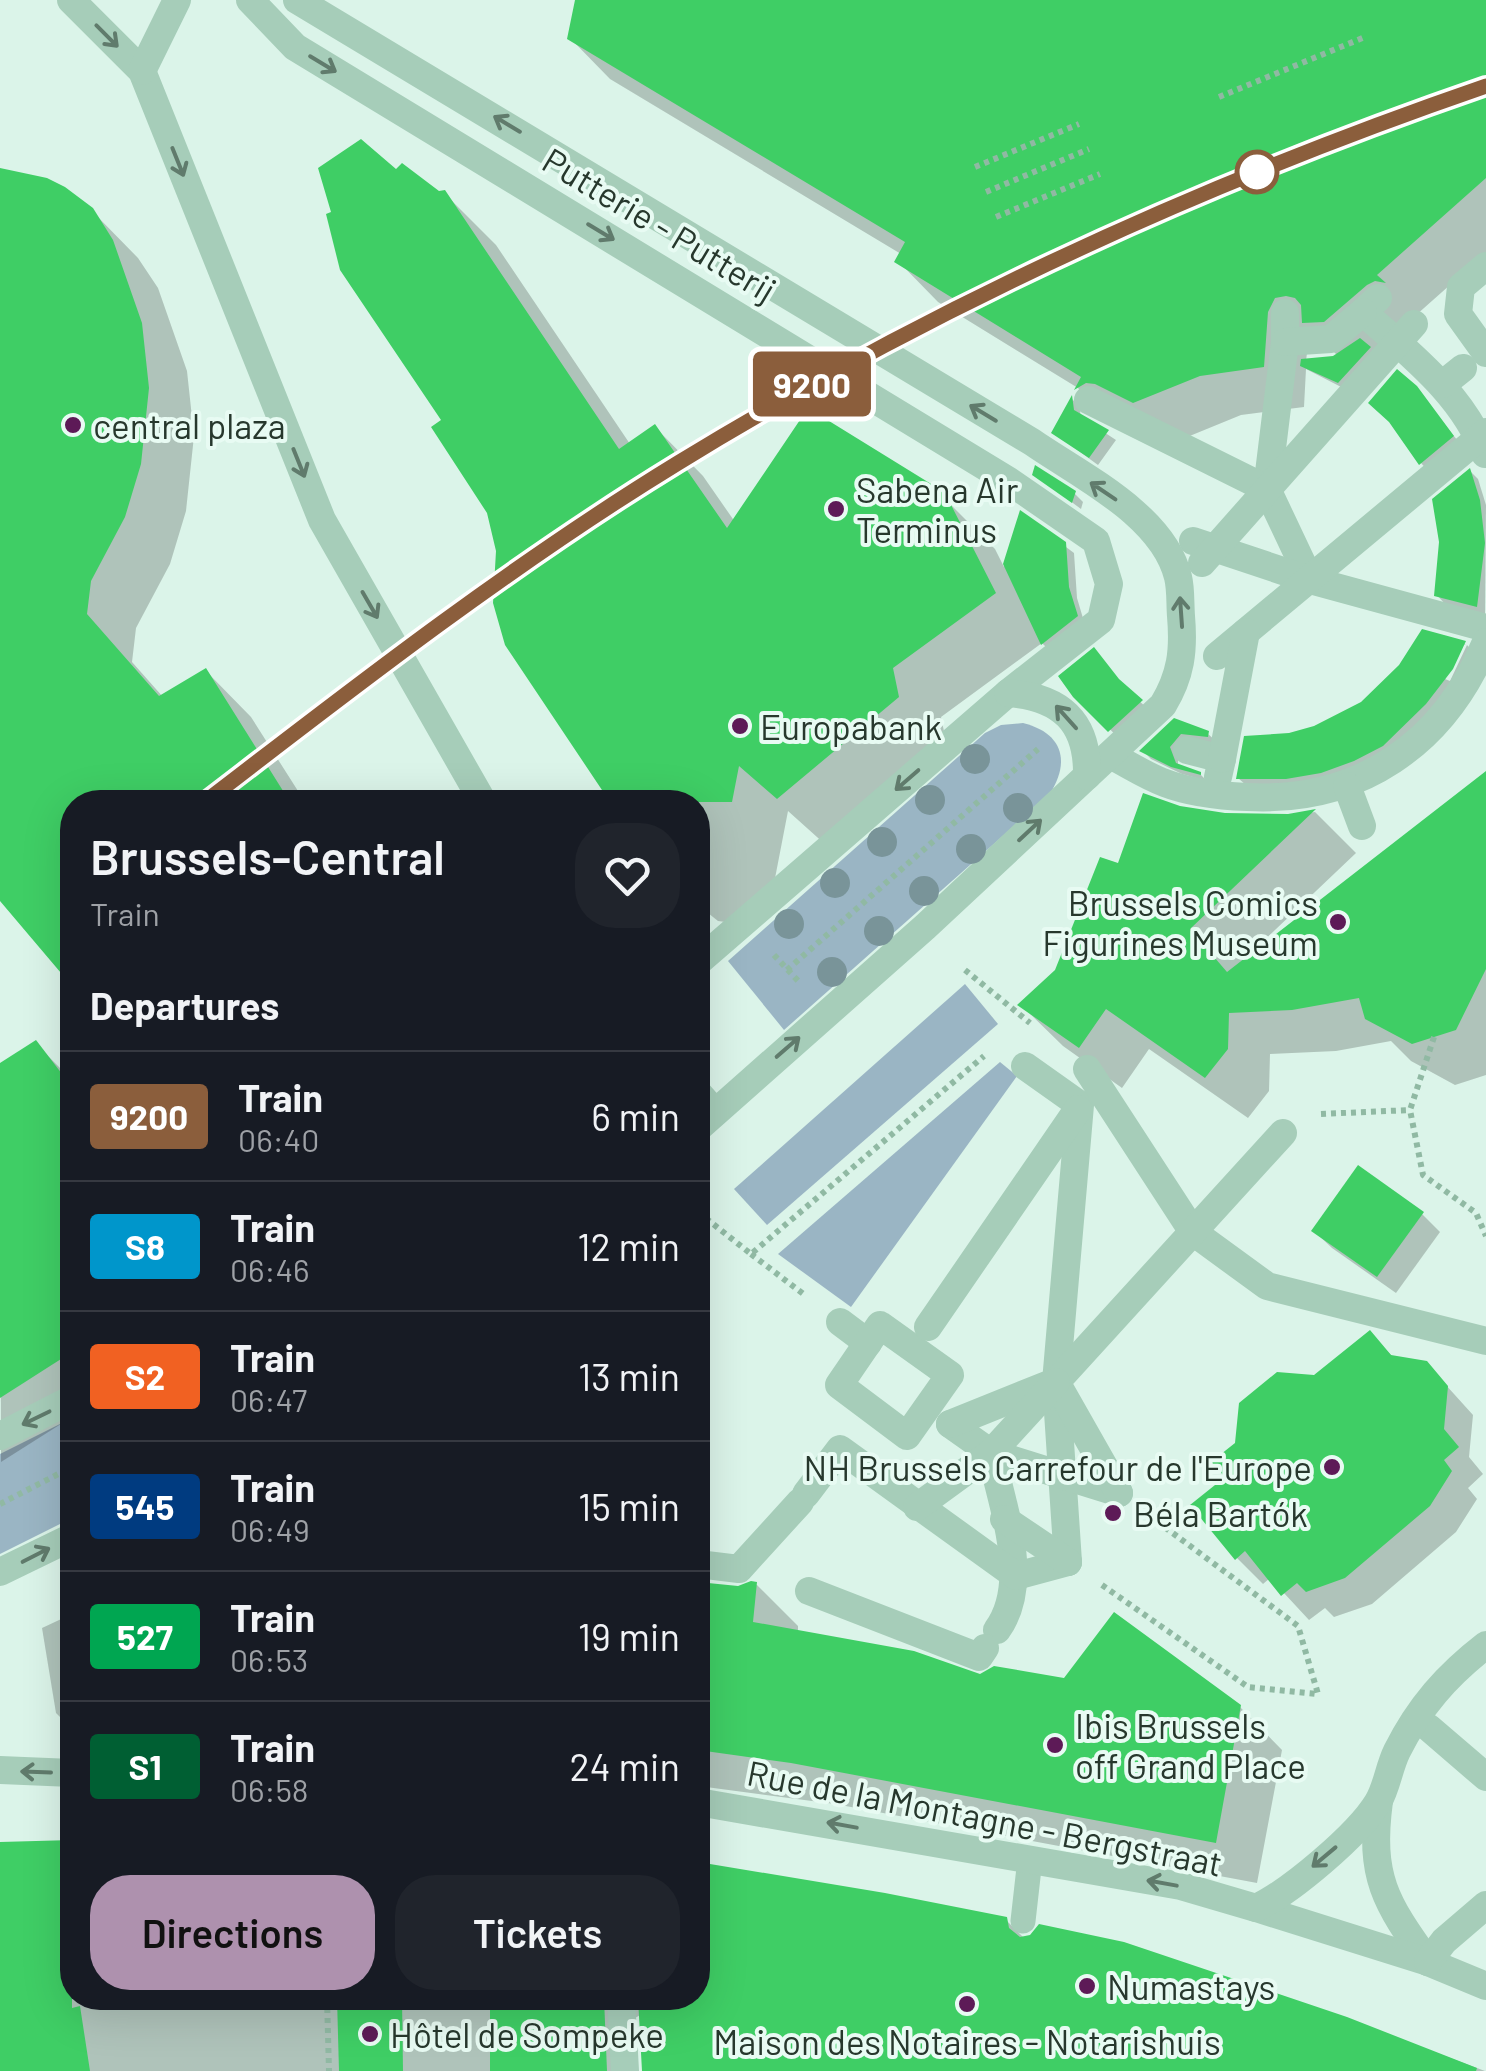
<!DOCTYPE html>
<html lang="en">
<head>
<meta charset="utf-8">
<style>
	:root { --surface:#171b24; --page:#20242c; --text:#f1f3f6; --muted:#9ea1a6; --line:#363941; --accent:#ae91ae }
	body { margin:0; font-family:Barlow,sans-serif; background:var(--page); color:var(--text); height:100vh; display:flex; flex-direction:column; font-size:38px; white-space:nowrap }
	* { box-sizing:border-box; margin:0 }
	p { font-size:32px; color:var(--muted) }
	.icon { flex:none; width:55px; height:55px; fill:none; stroke:currentColor; stroke-width:2; stroke-linecap:round; stroke-linejoin:round }
	.map { position:relative; flex:1; overflow:hidden }
	.drawer { position:absolute; left:60px; top:790px; width:650px; height:1220px; display:flex; flex-direction:column; background:var(--surface); border-radius:40px; box-shadow:0 10px 40px #0002 }
	.drawer>* { flex:none }
	.badge { padding:0 20px; border-radius:8px; font-size:35px; line-height:65px }
	.map>.badge { position:absolute; translate:-50% -50%; box-shadow:0 0 0 5px #fff }
	h2 { padding:0 30px; font-size:38px; line-height:90px }
	.round { display:grid; place-items:center; flex:none; width:105px; height:105px; border-radius:40px; background:var(--page) }
	.overview { display:flex; align-items:center; justify-content:space-between; height:170px; padding:0 30px }
	h1 { font-size:48px; font-weight:600; line-height:75px }
	.action { display:flex; gap:20px; margin-top:auto; padding:20px 30px }
	.action a { flex:1; height:115px; border-radius:40px; background:var(--accent); color:#111; font-size:40px; font-weight:600; line-height:115px; text-align:center }
	.action a+a { background:var(--page); color:var(--text) }
	ul { padding:0; list-style:none }
	li { display:flex; align-items:center; gap:30px; height:130px; padding:0 30px; border-top:2px solid var(--line) }
	li div { flex:1 }
	li b { display:block; font-size:38px }
	li em { font-style:normal }
	li .badge { min-width:110px; font-weight:700; text-align:center }
	.map>svg:first-child { display:block }
	.green { fill:#9ab5c4 }
	.shadow { fill:#0003; fill-rule:evenodd }
	.building { fill:#3fce65 }
	.lines { fill:none; stroke-linecap:round; stroke-linejoin:round }
	.path { stroke:#90b9a3; stroke-width:6; stroke-dasharray:5 5; stroke-linecap:butt }
	.service { stroke:#a6cdb9; stroke-width:25 }
	.pedestrian { stroke:#a6cdb9; stroke-width:28 }
	.minor { stroke:#a6cdb9; stroke-width:28 }
	.tree { fill:#799499 }
	.oneway { stroke:#607b6c }
	.line-casing { stroke:#fff; stroke-width:22 }
	.line { stroke:#8b5e3c; stroke-width:15 }
	.stop-dot { fill:#fff; stroke:#8b5e3c; stroke-width:5 }
	.poi-dot { fill:#5d1a57; stroke:#e8fbf3; stroke-width:4 }
	.labels { text-anchor:middle; dominant-baseline:central; stroke-width:8; stroke-linejoin:round; paint-order:stroke }
	.street-label { font-size:35px; fill:#27382d; stroke:#e8fbf3 }
	.poi-label { font-size:35px; fill:#27382d; stroke:#e8fbf3; text-anchor:start }
</style>
</head>
<body>
<div class="map">
<svg width="1486" height="2071" viewBox="0 0 1486 2071">
	<rect width="100%" height="100%" fill="#dbf4e9"/>
	<!-- green -->
	<g class="green">
		<path d="M1023,723C1063,733 1071,762 1049,795L784,1030L728,961L985,733L1001,725Z"/>
		<path d="M965,984L998,1024L767,1225L734,1189Z"/>
		<path d="M1000,1062L1017,1076L851,1307L778,1254Z"/>
		<path d="M72,1418V1518L0,1554V1454Z"/>
	</g>
	<!-- shadow -->
	<g class="shadow">
		<path d="M578,0H1486V253L1415,316L1347,390L1306,369L1304,407L1241,415L1175,442L1117,428L1078,388L938,302L898,261L901,254L610,79L570,38ZM1318,336L1338,356L1306,361L1307,353Z"/>
		<path d="M396,172L447,196L496,245L630,444L655,427L703,476L735,522L935,489L995,549L1004,567L1022,514L1074,553L1077,598L1085,625L1051,652L1042,643L941,717L947,746L827,846L788,811L771,899L740,924L718,921L698,905V802H614L507,644L493,519L444,421Z"/>
		<path d="M0,173L91,210L138,258L158,288L187,371L194,436L186,511L170,564L136,628L132,662L163,697L206,671L251,717L305,802H72V980L0,897Z"/>
		<path d="M1416,388L1461,445L1429,472L1421,463Z"/>
		<path d="M1072,399L1079,406L1081,417L1116,440L1098,465L1054,433Z"/>
		<path d="M1470,471L1478,479L1486,505L1485,614L1445,604L1437,595Z"/>
		<path d="M1035,475L1074,493L1083,502L1081,509Z"/>
		<path d="M1423,631L1466,645H1461L1445,679L1450,681L1467,645L1473,651L1460,678L1434,712L1391,754L1363,769L1331,780L1296,786H1247L1238,778L1246,738L1289,736L1315,728L1363,704L1401,667Z"/>
		<path d="M1124,687L1149,710L1119,738L1075,696Z"/>
		<path d="M1175,721L1208,734L1217,742L1178,754V767L1200,774L1207,781L1182,774L1151,759L1143,751Z"/>
		<path d="M1486,774V1075L1455,1085L1411,1061L1391,1041L1336,1051L1270,1054L1269,1091L1248,1118L1149,1049L1122,1088L1063,1046L1021,1005L1058,971L1119,866L1180,809L1225,816H1288L1315,812L1356,853L1256,948L1259,950Z"/>
		<path d="M36,1044L72,1080V1417L1,1462L0,1066Z"/>
		<path d="M1422,1214L1440,1232L1396,1293L1332,1248L1314,1231Z"/>
		<path d="M1370,1333L1394,1358L1426,1363L1473,1415L1469,1457L1483,1474L1468,1488L1477,1499L1456,1532L1372,1604L1334,1617L1325,1608L1309,1620L1270,1578L1263,1584L1237,1558L1228,1477L1315,1378Z"/>
		<path d="M698,1584L737,1589L757,1585L798,1626V1632L973,1676L1065,1681L1240,1707L1282,1750L1257,1883L835,1804L706,1787L698,1781Z"/>
		<path d="M72,1614V1729L56,1713L42,1628Z"/>
		<path d="M72,1842V1998H698V1866L848,1889L1006,1920L1025,1939L1346,2019L1485,2071H645L642,2014L635,2018L634,2071H0V1844Z"/>
	</g>
	<!-- building -->
	<g class="building">
		<path d="M575,0H1486V178L1377,275L1386,283L1375,281L1367,285L1324,322L1302,323L1301,305L1295,298L1286,296L1275,298L1268,312L1264,367L1200,376L1133,403L1095,384L1086,383L1074,390L1081,377L894,262L905,242L567,39Z"/>
		<path d="M361,139L396,169L402,163L439,191L445,190L619,449L655,424L727,528L808,408L936,487L947,497L996,593L893,668L899,697L777,799L739,766L732,802H610L505,645L493,603L496,551L487,513L431,427L441,420L340,270L326,214L331,212L318,168Z"/>
		<path d="M0,168L47,178L65,187L93,208L113,240L142,323L149,388L141,464L125,517L91,581L87,614L159,696L206,668L290,802H72V986L0,901Z"/>
		<path d="M1360,338L1371,347L1338,383L1300,366L1301,359L1333,356Z"/>
		<path d="M1397,369L1417,386L1454,436L1419,465L1389,422L1368,403Z"/>
		<path d="M1072,395L1074,410L1109,430L1089,458L1051,433Z"/>
		<path d="M1035,465L1076,491L1072,503L1032,475Z"/>
		<path d="M1470,468L1480,500L1485,543L1477,607L1434,596L1439,542L1432,499Z"/>
		<path d="M1020,510L1066,542L1069,587L1078,616L1041,645L1003,564Z"/>
		<path d="M1422,629L1466,641L1453,669L1426,704L1383,746L1354,761L1321,773L1286,779H1236L1244,736L1289,733L1314,726L1361,702L1399,665Z"/>
		<path d="M1094,647L1119,679L1143,700L1108,732L1073,697L1058,676Z"/>
		<path d="M1174,718L1209,731L1208,737L1181,734L1170,747L1176,763L1201,772V775L1171,767L1139,751Z"/>
		<path d="M1486,771V969L1456,1030L1412,1044L1365,1019L1359,998L1292,1010L1229,1013L1228,1049L1205,1078L1106,1009L1079,1048L1017,1005L1055,970L1100,857L1118,863L1143,793L1180,806L1225,813L1288,814L1316,809L1190,929L1227,972Z"/>
		<path d="M36,1040L72,1087V1352L0,1398V1063Z"/>
		<path d="M1358,1165L1424,1212L1377,1277L1311,1231Z"/>
		<path d="M1370,1330L1391,1355L1427,1361L1448,1386L1444,1429L1459,1447L1444,1460L1452,1471L1430,1506L1345,1578L1306,1592L1297,1583L1281,1596L1245,1551L1235,1560L1190,1505L1225,1477L1211,1462L1235,1443L1239,1403L1277,1372L1314,1375Z"/>
		<path d="M751,1581L757,1582L753,1622L914,1651L980,1674L994,1666L1064,1678L1114,1612L1241,1705L1216,1843L791,1763L698,1750V1582L738,1586Z"/>
		<path d="M72,1840V2008L80,2006L90,2071H0V1842Z"/>
		<path d="M698,1862L885,1893L1007,1917L1009,1928L1020,1937L1030,1935L1039,1924L1124,1942L1347,2017L1477,2068L1476,2071H642L638,1998H698Z"/>
		<path d="M337,1998H402L403,2071H339Z"/>
		<path d="M490,1998H604L607,2071H490Z"/>
	</g>
	<g class="lines">
		<!-- path -->
		<g class="path">
			<path d="M1219,97L1365,37"/>
			<path d="M975,167L1079,124"/>
			<path d="M986,192L1089,149"/>
			<path d="M996,217L1100,174"/>
			<path d="M774,955L800,983"/>
			<path d="M787,970L1038,749"/>
			<path d="M965,970L1030,1023"/>
			<path d="M1434,1037L1410,1110L1423,1175L1476,1213L1486,1236"/>
			<path d="M1321,1114L1410,1110"/>
			<path d="M698,1212L751,1254L984,1056"/>
			<path d="M751,1254L806,1296"/>
			<path d="M0,1504L72,1467"/>
			<path d="M1102,1585L1248,1687L1318,1694L1298,1626L1151,1517"/>
			<path d="M327,1998L329,2071"/>
		</g>
		<!-- service -->
		<path class="service" d="M1023,1921L1030,1859"/>
		<!-- pedestrian -->
		<g class="pedestrian">
			<path d="M1378,298L1363,312C1409,354 1463,394 1485,454"/>
			<path d="M1285,313V342L1267,489L1310,580"/>
			<path d="M1285,342L1331,339L1363,312"/>
			<path d="M1443,384L1463,368"/>
			<path d="M1088,400L1267,489"/>
			<path d="M1193,541L1310,580L1486,628"/>
			<path d="M1202,563L1414,324"/>
			<path d="M1217,656L1486,432"/>
			<path d="M1187,750L1222,759L1218,777"/>
			<path d="M1110,755C1128,764 1146,776 1165,783C1191,793 1220,796 1247,797C1359,803 1444,744 1486,642"/>
			<path d="M1222,759L1246,632"/>
			<path d="M1347,786L1362,826"/>
			<path d="M1025,1066L1080,1105L1056,1382L1068,1562"/>
			<path d="M1087,1069L1193,1232L1267,1286L1486,1341"/>
			<path d="M840,1322L868,1343"/>
			<path d="M880,1325L950,1375L907,1436L839,1385Z"/>
			<path d="M928,1327L1078,1109"/>
			<path d="M950,1424L991,1453L1119,1493"/>
			<path d="M950,1424L1047,1385"/>
			<path d="M991,1453C1002,1507 1032,1582 997,1630"/>
			<path d="M1119,1493L1056,1382L1283,1133"/>
			<path d="M806,1494L840,1449L1016,1576L1068,1562"/>
			<path d="M917,1507L991,1453L1056,1382"/>
			<path d="M1004,1519L1068,1562"/>
			<path d="M698,1564L739,1569L800,1502"/>
			<path d="M809,1591L979,1657L985,1648"/>
			<path d="M1429,1728L1486,1777"/>
			<path d="M1379,1801C1369,1877 1385,1902 1428,1962"/>
			<path d="M1256,1908L1428,1962L1486,1986"/>
			<path d="M1428,1962L1444,1941L1486,1905"/>
			<path d="M621,1998L625,2071"/>
		</g>
		<!-- minor -->
		<g class="minor">
			<path d="M71,0L142,71L322,520L483,802"/>
			<path d="M250,0L295,47L1009,481L1096,541L1109,584L1101,620L1008,693L698,962"/>
			<path d="M297,0L1032,442C1081,476 1163,515 1178,577C1181,589 1180,603 1181,616C1184,651 1181,675 1163,705L925,927L698,1128"/>
			<path d="M142,71L177,0"/>
			<path d="M1486,266L1461,287L1458,314L1486,353"/>
			<path d="M1008,693C1061,697 1088,722 1087,776"/>
			<path d="M698,1093L715,1112"/>
			<path d="M0,1436L72,1399"/>
			<path d="M0,1572L72,1537"/>
			<path d="M0,1770L72,1773"/>
			<path d="M698,1802L1181,1886L1256,1908C1290,1892 1358,1835 1378,1802C1387,1787 1389,1767 1397,1751C1419,1707 1447,1675 1486,1645"/>
		</g>
	</g>
	<!-- trees -->
	<g class="tree">
		<circle cx="975" cy="759" r="15"/>
		<circle cx="930" cy="800" r="15"/>
		<circle cx="1018" cy="808" r="15"/>
		<circle cx="882" cy="842" r="15"/>
		<circle cx="971" cy="849" r="15"/>
		<circle cx="835" cy="883" r="15"/>
		<circle cx="924" cy="891" r="15"/>
		<circle cx="789" cy="924" r="15"/>
		<circle cx="879" cy="931" r="15"/>
		<circle cx="832" cy="972" r="15"/>
	</g>
	<!-- one-way arrows -->
	<defs><path id="oneway-shaft" d="M-6 0H5M1.5-3L5.5 0L1.5 3" fill="none" stroke-width="1.6" stroke-linecap="round" stroke-linejoin="round" transform="scale(2.5)"/></defs>
	<g class="oneway">
		<use href="#oneway-shaft" transform="translate(107 36) rotate(45)"/>
		<use href="#oneway-shaft" transform="translate(323 64) rotate(31)"/>
		<use href="#oneway-shaft" transform="translate(507 124) rotate(-149)"/>
		<use href="#oneway-shaft" transform="translate(178 162) rotate(68)"/>
		<use href="#oneway-shaft" transform="translate(601 232) rotate(31)"/>
		<use href="#oneway-shaft" transform="translate(983 413) rotate(-149)"/>
		<use href="#oneway-shaft" transform="translate(299 463) rotate(68)"/>
		<use href="#oneway-shaft" transform="translate(1103 491) rotate(-146)"/>
		<use href="#oneway-shaft" transform="translate(370 605) rotate(60)"/>
		<use href="#oneway-shaft" transform="translate(1181 612) rotate(-94)"/>
		<use href="#oneway-shaft" transform="translate(1066 717) rotate(-132)"/>
		<use href="#oneway-shaft" transform="translate(907 780) rotate(139)"/>
		<use href="#oneway-shaft" transform="translate(1030 830) rotate(-43)"/>
		<use href="#oneway-shaft" transform="translate(788 1047) rotate(-41)"/>
		<use href="#oneway-shaft" transform="translate(36 1418) rotate(154)"/>
		<use href="#oneway-shaft" transform="translate(36 1555) rotate(-27)"/>
		<use href="#oneway-shaft" transform="translate(36 1772) rotate(-178)"/>
		<use href="#oneway-shaft" transform="translate(842 1825) rotate(-170)"/>
		<use href="#oneway-shaft" transform="translate(1324 1857) rotate(140)"/>
		<use href="#oneway-shaft" transform="translate(1162 1883) rotate(-170)"/>
	</g>
	<g class="lines">
		<!-- line casing -->
		<g class="line-casing">
			<path id="line" d="M205,802C358,684 513,564 678,463C933,307 1204,183 1486,86"/>
		</g>
		<!-- line -->
		<use href="#line" class="line"/>
	</g>
	<!-- markers -->
	<circle class="stop-dot" cx="1257" cy="172" r="20"/>
	<g class="poi-dot">
		<circle cx="73" cy="425" r="10"/>
		<circle cx="836" cy="509" r="10"/>
		<circle cx="740" cy="726" r="10"/>
		<circle cx="1338" cy="922" r="10"/>
		<circle cx="1332" cy="1467" r="10"/>
		<circle cx="1113" cy="1513" r="10"/>
		<circle cx="1055" cy="1745" r="10"/>
		<circle cx="1087" cy="1986" r="10"/>
		<circle cx="967" cy="2004" r="10"/>
		<circle cx="370" cy="2034" r="10"/>
	</g>
	<g class="labels">
		<!-- street labels -->
		<g class="street-label">
			<text transform="translate(660 224) rotate(31)">Putterie - Putterij</text>
			<text transform="translate(985 1817) rotate(11)">Rue de la Montagne - Bergstraat</text>
		</g>
		<!-- poi labels -->
		<g class="poi-label">
			<text x="93" y="425">central plaza</text>
			<text x="856" y="489">Sabena Air<tspan x="856" dy="40">Terminus</tspan></text>
			<text x="760" y="726">Europabank</text>
			<text x="1318" y="902" text-anchor="end">Brussels Comics<tspan x="1318" dy="40">Figurines Museum</tspan></text>
			<text x="1312" y="1467" text-anchor="end">NH Brussels Carrefour de l'Europe</text>
			<text x="1133" y="1513">Béla Bartók</text>
			<text x="1075" y="1725">Ibis Brussels<tspan x="1075" dy="40">off Grand Place</tspan></text>
			<text x="1107" y="1986">Numastays</text>
			<text x="390" y="2034">Hôtel de Sompeke</text>
			<text x="967" y="2041" text-anchor="middle">Maison des Notaires - Notarishuis</text>
		</g>
	</g>
</svg>
<b class="badge" style="left:812px;top:384px;background:#8b5e3c;color:#fff">9200</b>
<section class="drawer">
<div class="overview"><div><h1>Brussels-Central</h1><p>Train</p></div><a class="round"><svg class="icon" aria-label="heart" viewBox="0 0 24 24"><path d="M12 20l-8-8c-3-5 5-10 8-4 3-6 11-1 8 4z"/></svg></a></div>
<h2>Departures</h2>
<ul>
<li><span class="badge" style="background:#8b5e3c;color:#fff">9200</span><div><b>Train</b><p>06:40</p></div><em>6 min</em></li>
<li><span class="badge" style="background:#0096cb;color:#fff">S8</span><div><b>Train</b><p>06:46</p></div><em>12 min</em></li>
<li><span class="badge" style="background:#f16122;color:#fff">S2</span><div><b>Train</b><p>06:47</p></div><em>13 min</em></li>
<li><span class="badge" style="background:#003b80;color:#fff">545</span><div><b>Train</b><p>06:49</p></div><em>15 min</em></li>
<li><span class="badge" style="background:#00a651;color:#fff">527</span><div><b>Train</b><p>06:53</p></div><em>19 min</em></li>
<li><span class="badge" style="background:#005f33;color:#fff">S1</span><div><b>Train</b><p>06:58</p></div><em>24 min</em></li>
</ul>
<div class="action"><a>Directions</a><a>Tickets</a></div>
</section>
</div>
</body>
</html>
